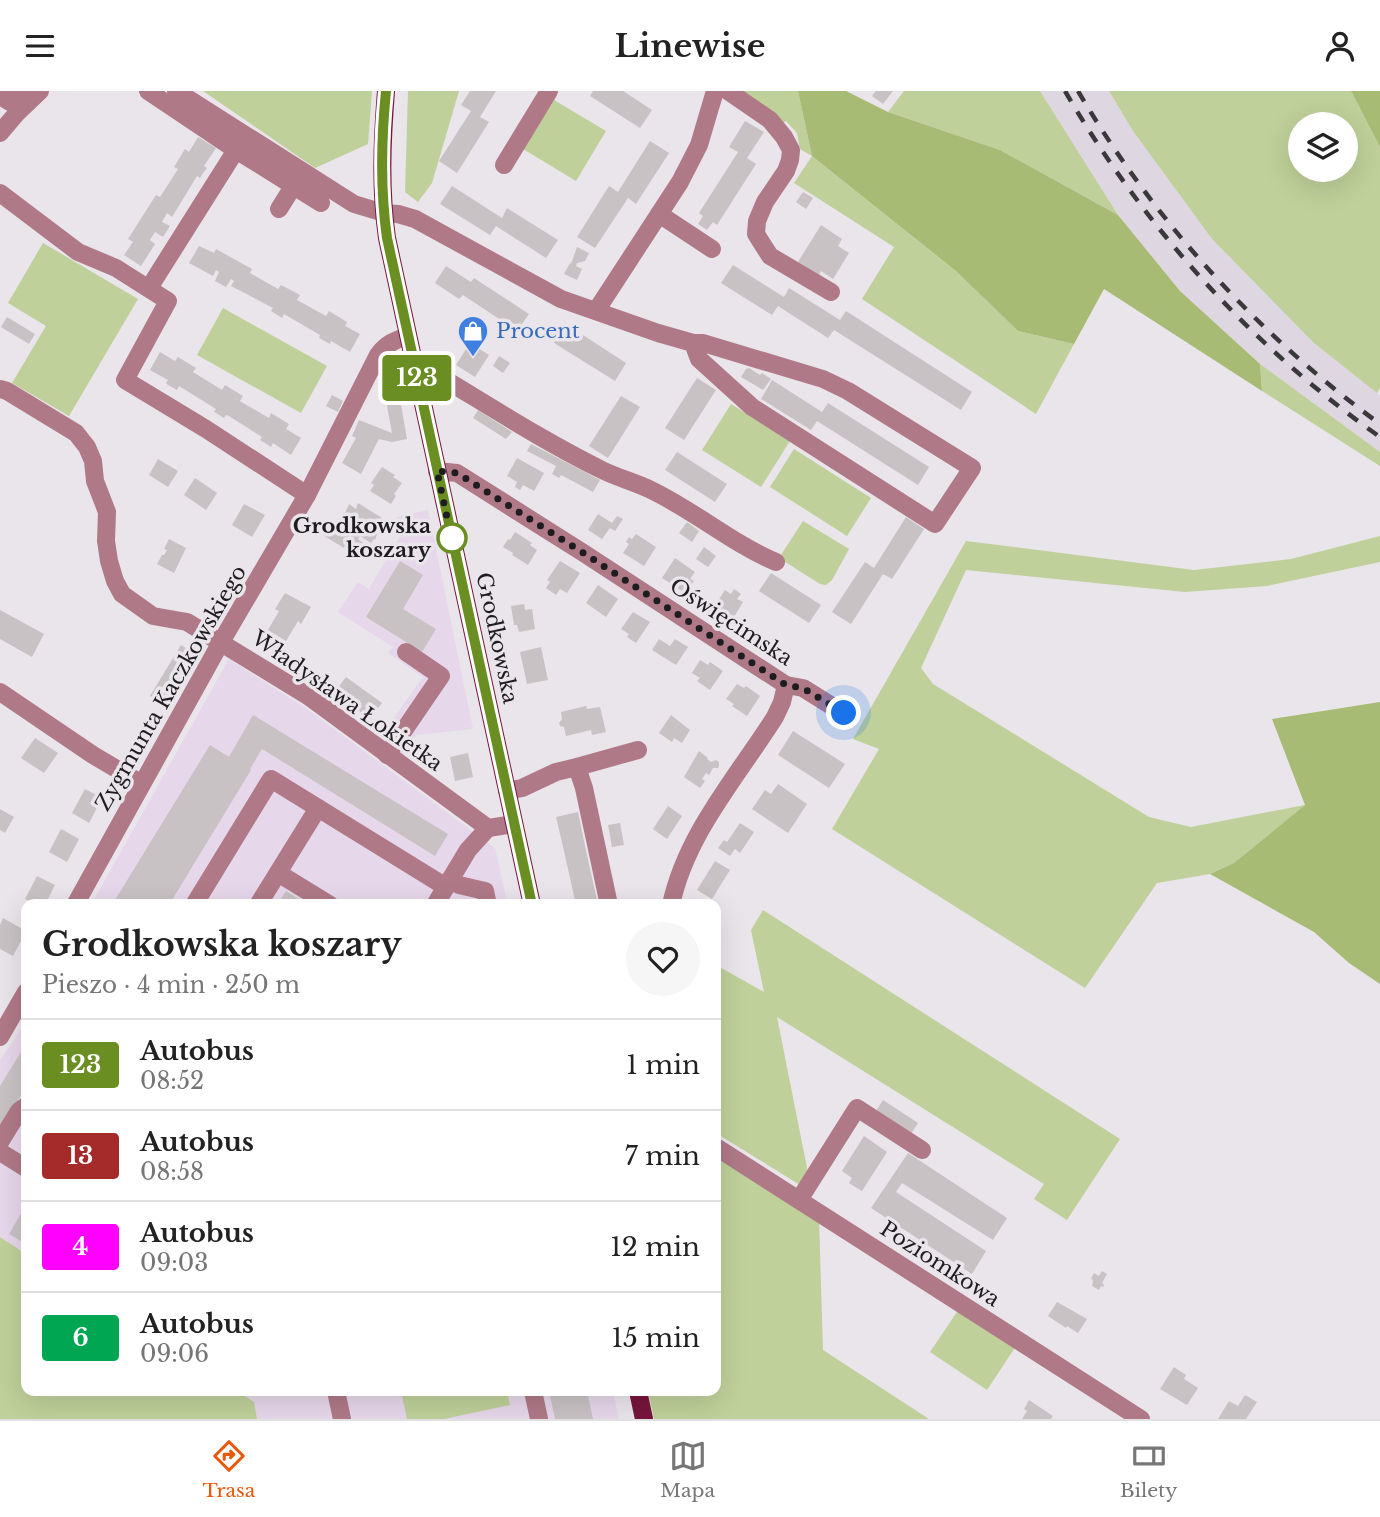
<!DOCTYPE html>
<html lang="pl">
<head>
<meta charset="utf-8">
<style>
	:root { --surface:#fff; --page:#f6f6f6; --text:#222; --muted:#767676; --line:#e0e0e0; --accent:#ea580c }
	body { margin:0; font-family:"Libre Baskerville",serif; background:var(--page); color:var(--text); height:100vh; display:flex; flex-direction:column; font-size:26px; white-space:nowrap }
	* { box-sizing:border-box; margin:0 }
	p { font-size:23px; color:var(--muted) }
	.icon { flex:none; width:38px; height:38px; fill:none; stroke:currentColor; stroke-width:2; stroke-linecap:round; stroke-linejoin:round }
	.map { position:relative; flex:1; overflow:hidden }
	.side { position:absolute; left:21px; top:808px; width:700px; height:497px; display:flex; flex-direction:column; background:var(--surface); border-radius:14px; box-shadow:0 7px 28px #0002 }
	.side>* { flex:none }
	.badge { padding:0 14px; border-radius:5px; font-size:24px; line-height:46px }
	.tools { position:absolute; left:1288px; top:21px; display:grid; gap:14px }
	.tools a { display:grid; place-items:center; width:70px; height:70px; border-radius:50%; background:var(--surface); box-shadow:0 7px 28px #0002; font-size:35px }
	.you { position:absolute; width:35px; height:35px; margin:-18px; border:5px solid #fff; border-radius:50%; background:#1a73e8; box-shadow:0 0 0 10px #1a73e833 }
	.map>.badge { position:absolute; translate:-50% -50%; box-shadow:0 0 0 4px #fff }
	.round { display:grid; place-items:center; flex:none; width:74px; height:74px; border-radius:37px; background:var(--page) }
	.summary { display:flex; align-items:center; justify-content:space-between; height:119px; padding:0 21px }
	h1 { font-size:33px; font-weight:700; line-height:52px }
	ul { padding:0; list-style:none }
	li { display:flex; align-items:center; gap:21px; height:91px; padding:0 21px; border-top:2px solid var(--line) }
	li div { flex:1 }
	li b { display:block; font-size:26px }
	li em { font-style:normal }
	li .badge { min-width:77px; font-weight:700; text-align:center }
	header { display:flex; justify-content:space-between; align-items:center; height:91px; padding:0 21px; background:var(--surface); font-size:32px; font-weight:700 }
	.tabs { display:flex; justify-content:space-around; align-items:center; height:98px; border-top:2px solid var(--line); background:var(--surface); font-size:19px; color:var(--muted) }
	.tabs a { display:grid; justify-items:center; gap:4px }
	.tabs .current { color:var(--accent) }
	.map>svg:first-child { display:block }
	.commercial { fill:#e6d7ea }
	.built { fill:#ded6e1 }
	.green { fill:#bfd09a; fill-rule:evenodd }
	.forest { fill:#a7bb74 }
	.building { fill:#c8c2c5 }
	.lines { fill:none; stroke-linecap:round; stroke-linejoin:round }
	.minor { stroke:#b07988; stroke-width:18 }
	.major { stroke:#77153d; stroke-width:18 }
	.rail { stroke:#3a383b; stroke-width:4.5; stroke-dasharray:12 12; stroke-linecap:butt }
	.line-casing { stroke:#fff; stroke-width:16 }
	.line { stroke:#6b8e23; stroke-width:10 }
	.walk { stroke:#1d1c1e; stroke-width:7; stroke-dasharray:0 12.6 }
	.stop-dot { fill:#fff; stroke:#6b8e23; stroke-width:3.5 }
	.labels { text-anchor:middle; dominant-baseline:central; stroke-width:7; stroke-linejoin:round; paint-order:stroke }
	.shop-label { font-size:21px; fill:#366cbe; stroke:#e9e5ea; text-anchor:start }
	.stop-label { font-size:21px; font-weight:bold; fill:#1d1c1e; stroke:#e9e5ea; text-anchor:end }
	.street-label { font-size:21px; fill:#1d1c1e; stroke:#e9e5ea }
</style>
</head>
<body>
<header><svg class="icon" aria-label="menu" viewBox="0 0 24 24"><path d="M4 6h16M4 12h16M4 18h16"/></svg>Linewise<svg class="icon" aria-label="person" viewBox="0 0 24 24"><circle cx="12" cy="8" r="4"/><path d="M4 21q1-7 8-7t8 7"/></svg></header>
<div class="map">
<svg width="1380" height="1328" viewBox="0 0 1380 1328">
	<rect width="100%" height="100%" fill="#e9e5ea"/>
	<!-- commercial -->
	<g class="commercial">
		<path d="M428,419L473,638L416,644L403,664L379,648L423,586L388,562L393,556L338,521L358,491L369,498L401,444L397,426Z"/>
		<path d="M229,568L307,618L495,757L508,814H91Z"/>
		<path d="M26,928V1163L0,1146V969L14,949Z"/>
		<path d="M237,1300H613L619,1328H257L253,1311Z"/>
	</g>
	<!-- built -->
	<path class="built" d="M1040,0H1109L1133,40L1212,148L1314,252L1380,304V361L1260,273L1180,200L1118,124Z"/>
	<!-- green -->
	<g class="green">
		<path d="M203,0H372L368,53L315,77Z"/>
		<path d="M408,0H459L432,92L418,111L405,101Z"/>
		<path d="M740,0H798L812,65L956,180L1018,240L1074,253L1036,323L862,208L894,156L794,92L812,65L800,58L797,42L786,30L782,33Z"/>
		<path d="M904,0H1040L1118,124L1000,59L888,21Z"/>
		<path d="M1109,0H1351L1380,56V297L1377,302L1314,252L1212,148L1133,40ZM1300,33H1346V79H1300Z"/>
		<path d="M554,9L606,40L576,90L523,58Z"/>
		<path d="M43,152L138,208L69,325L12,292L46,235L8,212Z"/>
		<path d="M223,217L327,275L301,322L197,264Z"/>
		<path d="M1260,273L1380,361V375L1262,300Z"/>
		<path d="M731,313L790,350L761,396L702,359Z"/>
		<path d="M794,358L871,407L847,445L770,396Z"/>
		<path d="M803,430L849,458L832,489L826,494L820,493L779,467Z"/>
		<path d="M1380,445V471L1267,495L1185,501L966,479L921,577L933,593L1149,726L1191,736L1305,714L1234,772L1210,783L1157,792L1085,897L832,738L879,658L853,648L966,450L1194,479L1291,468Z"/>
		<path d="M763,819L1120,1048L1067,1129L1034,1108L1044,1093L777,926L808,1082L800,1094L716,1042V874L764,901L751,839Z"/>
		<path d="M716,1062L819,1127L823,1259L929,1328H654L648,1300H716Z"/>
		<path d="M0,1146L26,1163V1300H237L254,1311L257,1328H0Z"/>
		<path d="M959,1218L1016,1255L987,1299L930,1261Z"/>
		<path d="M401,1300H507L510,1314L444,1328H407Z"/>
	</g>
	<!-- forest -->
	<g class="forest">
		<path d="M798,0H846L888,21L1000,59L1118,124L1180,200L1260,273L1262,300L1104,198L1074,253L1018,240L956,180L812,65Z"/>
		<path d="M1351,0H1380V56Z"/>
		<path d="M1380,611V893L1349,872L1314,841L1210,783L1234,772L1305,714L1272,628Z"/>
	</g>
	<!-- building -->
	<g class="building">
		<path d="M470,0H496L480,26L489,31L457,82L439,70L471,20L461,14Z"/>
		<path d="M593,0H623L652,19L640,37L590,5Z"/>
		<path d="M876,0H893L883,13L872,5Z"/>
		<path d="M745,30L764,41L747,67L756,73L717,134L713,131L707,139L698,133L703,125L699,122L738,61L729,56Z"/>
		<path d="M198,46L216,57L204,75L207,77L203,82L200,87L197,85L172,126L167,122L162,131L170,135L163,146L155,141L150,149L155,153L141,175L124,164L133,151L128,148L156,104L160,106L178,78L174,76L185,58L189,61Z"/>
		<path d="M650,50L669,62L636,113L628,107L595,157L577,146L609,95L618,101Z"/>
		<path d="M452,95L502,127L507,117L558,149L546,167L496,135L490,144L440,113Z"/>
		<path d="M803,101L813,107L806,118L796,111Z"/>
		<path d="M821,134L842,148L838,155L849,162L833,188L821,180L819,184L798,171Z"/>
		<path d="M199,155L214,162L216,158L252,178L250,182L278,198L281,194L300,204L297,209L326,225L329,220L347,231L345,235L360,243L350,261L331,250L330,253L319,247L320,244L284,223L282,227L271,220L273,217L231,195L234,190L231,188L226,196L215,190L219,181L216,179L213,185L189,172Z"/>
		<path d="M577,156L589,162L585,170L577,172L576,175L582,178L577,189L564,183L570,172L571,173Z"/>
		<path d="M733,174L784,206L789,197L840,229L846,220L972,301L961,319L834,239L828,247L778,215L772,224L721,192Z"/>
		<path d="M446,175L471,191L474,187L529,223L517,240L463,204L459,208L435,192Z"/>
		<path d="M7,226L35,243L29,253L1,236Z"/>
		<path d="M566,233L626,272L615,290L554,252Z"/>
		<path d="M470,252L489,264L475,286L456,274Z"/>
		<path d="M160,261L175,270L178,266L196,277L193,281L222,299L225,294L243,305L240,310L269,327L271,322L289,333L286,338L301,347L291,364L273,352L271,356L260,349L262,346L229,325L226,324L224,327L216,322L214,321L216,318L179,295L177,299L168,294L166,292L168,289L150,279Z"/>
		<path d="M499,265L510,272L503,282L493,275Z"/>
		<path d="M749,277L760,284L762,282L771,288L763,299L741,286L746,278Z"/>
		<path d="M697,287L716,299L684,349L665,337Z"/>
		<path d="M772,289L822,321L828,312L929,376L918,394L817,330L811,339L761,308Z"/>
		<path d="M397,291L407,348L392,351L379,348L361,383L342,372L356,347L352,345L359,329L392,342L383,294Z"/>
		<path d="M332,304L343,310L338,321L326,315Z"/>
		<path d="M621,305L640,316L608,367L589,355Z"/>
		<path d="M478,319L512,341L506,348L473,327Z"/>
		<path d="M531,353L600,389L593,401L561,384L559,387L552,383L556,375L527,360Z"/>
		<path d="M677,361L727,393L715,411L665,379Z"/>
		<path d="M517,367L544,382L534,400L523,394L520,399L515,396L517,391L507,385Z"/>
		<path d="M158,368L178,380L168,396L149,384Z"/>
		<path d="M382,376L395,384L393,386L402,392L394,403L396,405L391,413L370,400L374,394L371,392Z"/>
		<path d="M195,387L217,402L206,419L184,404Z"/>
		<path d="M358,412L382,427L377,435L369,430L367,434L378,441L375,449L374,448L371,452L360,445L358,448L366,454L361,462L347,453L344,457L321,443L328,432L333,435L338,428L350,433L349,435L354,437L358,430L354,427L353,429L345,422L349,413L356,418Z"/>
		<path d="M244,413L265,424L252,446L232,434Z"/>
		<path d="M598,423L612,432L617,425L623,428L615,440L610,437L602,448L588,439Z"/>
		<path d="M906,426L924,438L892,488L883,483L851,533L832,521L865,471L874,477Z"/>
		<path d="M687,431L699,440L692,451L679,442Z"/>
		<path d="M515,441L532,452L530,454L537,459L528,474L512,464L513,462L503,456L508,448L510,449Z"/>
		<path d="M636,443L656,456L644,475L623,462L629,453L626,451L629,446L632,448Z"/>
		<path d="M169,448L186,457L174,482L157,473L162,464H164L167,459L164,458Z"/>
		<path d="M704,456L716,465L708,476L696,468Z"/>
		<path d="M675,467L695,481L690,488L694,490L690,495L687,493L682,500L662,487Z"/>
		<path d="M400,470L423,484L403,518L436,538L422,561L366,526Z"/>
		<path d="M560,470L580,482L567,502L560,498L556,504L546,497L550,491L547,489Z"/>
		<path d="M771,482L821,514L809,532L759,500Z"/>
		<path d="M598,494L618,508L606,526L586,512Z"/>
		<path d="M734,498L741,503L737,508L743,511L731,531L712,519L725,499L731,503Z"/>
		<path d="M285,502L311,516L301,533L298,530L286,550L268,539L279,520L275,518Z"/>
		<path d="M524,513L525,519L532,518L535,538L519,541L517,534H514L511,515Z"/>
		<path d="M0,519L44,543L32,566L0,548Z"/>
		<path d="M633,521L650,531L636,552L627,546L629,543L621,538Z"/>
		<path d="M659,548L670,555L675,548L688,556L676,574L652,559Z"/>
		<path d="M181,554L198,565L167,616L150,605Z"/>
		<path d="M541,556L548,589L527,593L520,561Z"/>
		<path d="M700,569L708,574L710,571L723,580L710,599L697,590L700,587L692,582Z"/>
		<path d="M346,586L382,612L370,628L334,602Z"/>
		<path d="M737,593L744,597L746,595L760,605L747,625L732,615L734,613L726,608Z"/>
		<path d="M586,615L587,618L600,616L606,641L592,644L591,639L566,645L564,636L560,635L559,632L562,628L561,621Z"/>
		<path d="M253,624L448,743L435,765L262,658L250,678L251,679L169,814H112L210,654L229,666Z"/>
		<path d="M671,624L690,639L682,652L674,647L672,651L659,642Z"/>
		<path d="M793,640L845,673L829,697L778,664Z"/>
		<path d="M35,647L58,662L44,682L21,667Z"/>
		<path d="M428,655L432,670L419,673L415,658Z"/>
		<path d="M699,660L708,667L707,668L711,671L716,669L719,671V675L718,677H713L709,684L706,682L702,688L705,690L700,697L684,686Z"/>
		<path d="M468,662L473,686L455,690L450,666Z"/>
		<path d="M778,693L807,713L788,742L752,718L765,699L771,703Z"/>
		<path d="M85,698L102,707L89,732L72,722Z"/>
		<path d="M668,715L682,725L667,748L653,738Z"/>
		<path d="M0,718L14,726L5,742L0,739Z"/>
		<path d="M578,721L585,755L598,814H576L564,760L556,726Z"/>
		<path d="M620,732L624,754L612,756L608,734Z"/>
		<path d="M740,732L754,741L740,762L735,758L730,765L718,757L724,749L727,751Z"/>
		<path d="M61,738L79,748L67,771L49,761Z"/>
		<path d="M715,770L730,779L712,808L697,799Z"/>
		<path d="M37,785L55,794L45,814H37L25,808Z"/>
		<path d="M286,800L308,814H277Z"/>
		<path d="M3,827L26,840L13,865L0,858V834Z"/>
		<path d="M26,953V996L2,1035L0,1034V995Z"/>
		<path d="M883,1009L918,1032L911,1043L876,1020Z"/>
		<path d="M864,1045L887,1061L862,1100L849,1092L852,1087L842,1080Z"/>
		<path d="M908,1062L1007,1127L993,1149L902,1092L896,1101L986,1160L972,1183L871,1117Z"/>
		<path d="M26,1114V1153L9,1143Z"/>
		<path d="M1102,1180L1107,1183L1102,1192L1104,1194L1103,1196L1101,1195L1099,1199L1092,1195L1093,1189L1091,1188L1094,1182L1099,1185Z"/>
		<path d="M1057,1211L1087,1228L1078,1242L1067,1235L1066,1237L1048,1225Z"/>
		<path d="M1174,1276L1186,1284L1184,1288L1198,1297L1187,1314L1160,1298Z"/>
		<path d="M549,1300H587L593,1328H555Z"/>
		<path d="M1245,1304L1257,1311L1246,1328H1218L1229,1310L1238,1315Z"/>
		<path d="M1029,1309L1053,1325L1051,1328H1022L1027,1320L1024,1318Z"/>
	</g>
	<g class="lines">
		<!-- minor -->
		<g class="minor">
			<path d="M148,0L236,59L321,112"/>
			<path d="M176,0L354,113L384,122L398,123L415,128L561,208L658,242L693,252H703L823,288L848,300L972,377L935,433L752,316L699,268L693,252"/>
			<path d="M728,0L770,29L784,46L791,59L790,69L786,80L765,111L757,130L756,143L770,165L831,201"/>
			<path d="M0,5L10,11L18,0"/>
			<path d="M0,42L17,22L40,0"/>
			<path d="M504,74L549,0"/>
			<path d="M0,102L78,161L116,177L168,210L125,289L206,338L307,404"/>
			<path d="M279,118L299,86"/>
			<path d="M659,123L712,158"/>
			<path d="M149,197L236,59"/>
			<path d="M596,220L680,91L699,54L715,0"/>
			<path d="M415,277L431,280C488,314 543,350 602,379C618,387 635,391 651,399C695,420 731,452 776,471"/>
			<path d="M0,298L7,300L76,342L87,356L93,370L95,390L107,421L106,450L109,470L115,490L122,503L153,525L187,531L308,605L488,737L514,733"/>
			<path d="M437,380L457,382L582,461L786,594L782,611L775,626C737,686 686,743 671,814"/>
			<path d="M786,594L803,597L843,622"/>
			<path d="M0,601L93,664L142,693"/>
			<path d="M387,664L441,585L406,561"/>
			<path d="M577,676L638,659"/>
			<path d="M507,700L522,697L556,681L577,676L584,697L609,814"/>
			<path d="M278,782L330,814"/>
			<path d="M450,789L459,794L485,800L488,814"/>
			<path d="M75,814L221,551L307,404L378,264C386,253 395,249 408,245"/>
			<path d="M194,814L271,688L446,796"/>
			<path d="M258,814L318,717"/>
			<path d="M435,814L468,759L488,737"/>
			<path d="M0,946L26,901"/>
			<path d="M0,1051L19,1020L26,1015"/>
			<path d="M716,1056L1141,1328"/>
			<path d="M0,1061L26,1077"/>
			<path d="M799,1109L857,1017L922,1059"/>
			<path d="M336,1300L342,1328"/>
			<path d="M533,1300L539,1328"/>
		</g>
		<!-- major -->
		<g class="major">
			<path d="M386,0C382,50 380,98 387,147L532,814"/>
			<path d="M638,1300L644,1328"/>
		</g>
		<!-- rail -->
		<g class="rail">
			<path d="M1065,0C1144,136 1251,255 1380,346"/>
			<path d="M1078,0C1155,131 1257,243 1380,333"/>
		</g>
	</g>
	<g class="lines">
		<!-- line casing -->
		<g class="line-casing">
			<path id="line" d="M386,0C381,50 380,98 387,147L532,814"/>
		</g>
		<!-- line -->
		<use href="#line" class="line"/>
		<!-- walk -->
		<path class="walk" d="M452,447L453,454L437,380L457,382L582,461L786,594L803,597L844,622"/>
	</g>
	<!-- icons -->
	<defs>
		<g id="shop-pin" transform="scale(1.575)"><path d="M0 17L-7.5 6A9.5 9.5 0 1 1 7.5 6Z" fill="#3f7fe0" stroke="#e9e5ea"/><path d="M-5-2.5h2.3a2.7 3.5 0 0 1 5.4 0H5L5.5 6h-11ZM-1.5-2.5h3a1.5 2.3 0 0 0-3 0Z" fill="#fff"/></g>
	</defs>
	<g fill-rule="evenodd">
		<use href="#shop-pin" x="473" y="240"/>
	</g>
	<!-- markers -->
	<circle class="stop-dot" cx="452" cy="447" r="14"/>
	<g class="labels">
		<!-- shop labels -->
		<g class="shop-label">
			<text x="496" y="240">Procent</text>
		</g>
		<!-- stop labels -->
		<g class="stop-label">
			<text x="431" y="435">Grodkowska<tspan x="431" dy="24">koszary</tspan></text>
		</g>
		<!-- street labels -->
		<g class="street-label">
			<text transform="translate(731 531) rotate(33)">Oświęcimska</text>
			<text transform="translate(497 547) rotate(78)">Grodkowska</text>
			<text transform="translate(171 597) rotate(-60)">Zygmunta Kaczkowskiego</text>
			<text transform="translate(347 610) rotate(35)">Władysława Łokietka</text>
			<text transform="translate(940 1173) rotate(33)">Poziomkowa</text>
		</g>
	</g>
</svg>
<div class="tools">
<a><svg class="icon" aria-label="layers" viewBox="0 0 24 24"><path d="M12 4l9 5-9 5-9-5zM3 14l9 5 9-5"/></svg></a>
</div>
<div class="you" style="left:844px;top:622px"></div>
<b class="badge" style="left:417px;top:287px;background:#6b8e23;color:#fff">123</b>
<section class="side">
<div class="summary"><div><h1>Grodkowska koszary</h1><p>Pieszo · 4 min · 250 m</p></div><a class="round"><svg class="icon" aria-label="heart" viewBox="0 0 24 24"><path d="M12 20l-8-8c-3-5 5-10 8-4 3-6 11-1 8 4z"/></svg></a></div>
<ul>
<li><span class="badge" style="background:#6b8e23;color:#fff">123</span><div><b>Autobus</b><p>08:52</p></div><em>1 min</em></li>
<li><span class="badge" style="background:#a52a2a;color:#fff">13</span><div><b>Autobus</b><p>08:58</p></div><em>7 min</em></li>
<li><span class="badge" style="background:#f0f;color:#fff">4</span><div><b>Autobus</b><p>09:03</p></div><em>12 min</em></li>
<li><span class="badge" style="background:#00a651;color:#fff">6</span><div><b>Autobus</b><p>09:06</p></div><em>15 min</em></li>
</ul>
</section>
</div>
<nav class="tabs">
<a class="current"><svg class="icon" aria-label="directions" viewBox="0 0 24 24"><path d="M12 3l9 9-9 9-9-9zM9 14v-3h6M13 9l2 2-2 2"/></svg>Trasa</a>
<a><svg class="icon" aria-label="map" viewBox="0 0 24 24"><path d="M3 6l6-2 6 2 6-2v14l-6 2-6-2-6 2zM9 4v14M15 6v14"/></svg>Mapa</a>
<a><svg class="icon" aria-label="tickets" viewBox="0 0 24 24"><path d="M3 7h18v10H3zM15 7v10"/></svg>Bilety</a>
</nav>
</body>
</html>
